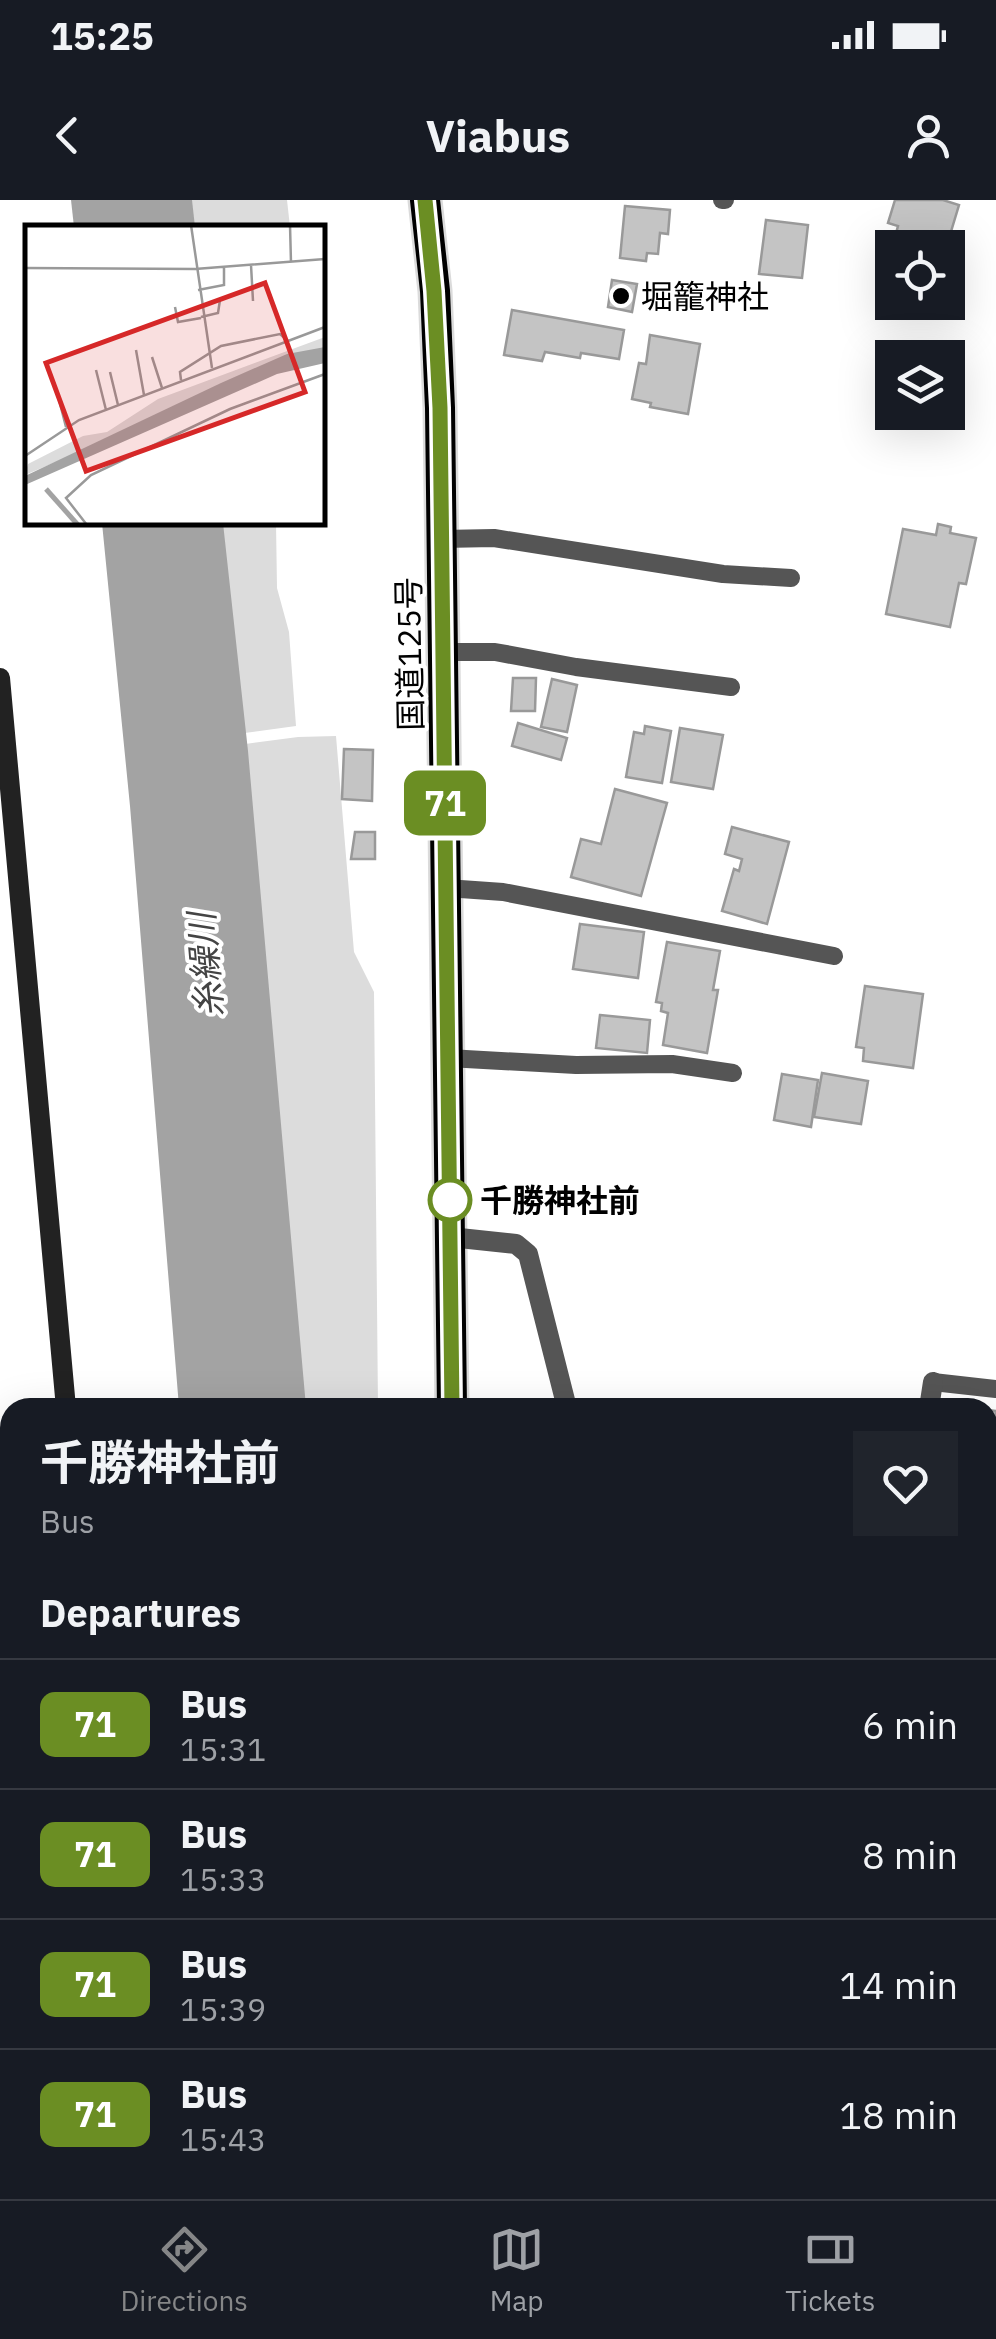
<!DOCTYPE html>
<html lang="en">
<head>
<meta charset="utf-8">
<style>
	:root { --surface:#171b24; --page:#20242c; --text:#f1f3f6; --muted:#9ea1a6; --line:#363941; --accent:#858687 }
	body { margin:0; font-family:"IBM Plex Sans","Noto Sans JP",sans-serif; background:var(--page); color:var(--text); height:100vh; display:flex; flex-direction:column; font-size:38px; white-space:nowrap }
	* { box-sizing:border-box; margin:0 }
	p { font-size:32px; color:var(--muted) }
	.icon { flex:none; width:55px; height:55px; fill:none; stroke:currentColor; stroke-width:2; stroke-linecap:round; stroke-linejoin:round }
	.map { position:relative; flex:1; overflow:hidden }
	.drawer { position:absolute; left:0px; top:1198px; width:998px; height:802px; display:flex; flex-direction:column; background:var(--surface); border-radius:30px 30px 0 0; box-shadow:0 10px 40px #0002 }
	.drawer>* { flex:none }
	.badge { padding:0 20px; border-radius:15px; font-size:35px; line-height:65px }
	.tools { position:absolute; left:875px; top:30px; display:grid; gap:20px }
	.tools a { display:grid; place-items:center; width:90px; height:90px; border-radius:0px; background:var(--surface); box-shadow:0 10px 40px #0002; font-size:50px }
	.map>.badge { position:absolute; translate:-50% -50%; box-shadow:0 0 0 5px #fff }
	h2 { padding:0 40px; font-size:38px; line-height:90px }
	.round { display:grid; place-items:center; flex:none; width:105px; height:105px; border-radius:0px; background:var(--page) }
	.overview { display:flex; align-items:center; justify-content:space-between; height:170px; padding:0 40px }
	h1 { font-size:48px; font-weight:700; line-height:75px }
	ul { padding:0; list-style:none }
	li { display:flex; align-items:center; gap:30px; height:130px; padding:0 40px; border-top:2px solid var(--line) }
	li div { flex:1 }
	li b { display:block; font-size:38px }
	li em { font-style:normal }
	li .badge { min-width:110px; font-weight:700; text-align:center }
	.status { display:flex; justify-content:space-between; align-items:center; height:70px; padding:0 50px; background:var(--surface); direction:ltr }
	.status svg { height:28px; fill:currentColor }
	header { display:flex; justify-content:space-between; align-items:center; height:130px; padding:0 40px; background:var(--surface); font-size:45px; font-weight:700 }
	.tab-bar { display:flex; justify-content:space-around; align-items:center; height:140px; border-top:2px solid var(--line); background:var(--surface); font-size:28px; color:var(--muted) }
	.tab-bar a { display:grid; justify-items:center; gap:5px }
	.tab-bar .current { color:var(--accent) }
	.map>svg:first-child { display:block }
	.green { fill:#dcdcdc }
	.water { fill:#a3a3a3 }
	.building { fill:#c4c4c4; stroke:#999; stroke-width:2.5 }
	.lines { fill:none; stroke-linecap:round; stroke-linejoin:round }
	.highway-casing { stroke:#dbdbdb; stroke-width:35 }
	.lane { stroke:#555; stroke-width:18 }
	.street { stroke:#555; stroke-width:20 }
	.secondary { stroke:#222; stroke-width:20 }
	.highway { stroke:#000; stroke-width:30 }
	.line-casing { stroke:#fff; stroke-width:22 }
	.line { stroke:#6b8e23; stroke-width:15 }
	.poi-dot { fill:#000; stroke:#fff; stroke-width:4 }
	.stop-dot { fill:#fff; stroke:#6b8e23; stroke-width:5 }
	.labels { text-anchor:middle; dominant-baseline:central; stroke-width:8; stroke-linejoin:round; paint-order:stroke }
	.poi-label { font-size:32px; fill:#000; stroke:#fff; text-anchor:start }
	.street-label { font-size:32px; fill:#000; stroke:#fff }
	.stop-label { font-size:32px; font-weight:bold; fill:#000; stroke:#fff; text-anchor:start }
	.water-label { font-size:35px; font-style:italic; fill:#444; stroke:#fff }
	.inset-river { fill:none; stroke:#a3a3a3; stroke-width:5 }
	.inset-road { fill:none; stroke:#999; stroke-width:2.5 }
	.view { fill:#d62828; fill-opacity:0.15; stroke:#d62828; stroke-width:5 }
	.inset-edge { fill:none; stroke:#000; stroke-width:5 }
</style>
</head>
<body>
<div class="status"><b>15:25</b><svg viewBox="0 0 49 12"><path d="M0 12V9h3v3zM5 12V6h3v6zM10 12V3h3v9zM15 12V0h3v12zM26 1h20v11H26zM47 4h2v5h-2z"/></svg></div>
<header><svg class="icon" aria-label="back" viewBox="0 0 24 24"><path d="M15 5l-7 7 7 7"/></svg>Viabus<svg class="icon" aria-label="person" viewBox="0 0 24 24"><circle cx="12" cy="8" r="4"/><path d="M4 21q1-7 8-7t8 7"/></svg></header>
<div class="map">
<svg width="996" height="1999" viewBox="0 0 996 1999">
	<rect width="100%" height="100%" fill="#fff"/>
	<!-- green -->
	<g class="green">
		<path d="M185,0H287L290,27H190Z"/>
		<path d="M215,323H276L277,388L289,432L296,526L237,534Z"/>
		<path d="M336,536L354,752L374,792L378,1207H293L238,545L298,537Z"/>
	</g>
	<!-- water -->
	<g class="water">
		<path d="M71,0H192L195,27H74Z"/>
		<path d="M102,323H223L248,551L306,1207H179L130,606Z"/>
		<path d="M210,1990H357L355,1999H210Z"/>
	</g>
	<!-- building -->
	<g class="building">
		<path d="M895,0H943L959,5L946,48H892V83L883,80L898,26L888,23Z"/>
		<path d="M625,6L670,10L668,34L660,33L658,54L647,53L646,61L620,58Z"/>
		<path d="M766,20L808,25L802,78L759,74Z"/>
		<path d="M612,80L637,84L632,112L608,107Z"/>
		<path d="M512,110L624,130L619,159L581,153L580,158L545,152L542,161L504,155Z"/>
		<path d="M650,135L700,144L688,214L650,207L651,203L632,199L639,163L646,164Z"/>
		<path d="M938,324L951,327L950,333L976,338L966,384L959,383L950,427L886,414L903,329L936,335Z"/>
		<path d="M513,478H536L535,511H511Z"/>
		<path d="M552,479L577,485L567,532L541,527Z"/>
		<path d="M518,523L567,538L561,560L512,546Z"/>
		<path d="M645,526L671,531L662,583L626,577L634,532L644,534Z"/>
		<path d="M680,528L723,535L713,589L671,582Z"/>
		<path d="M344,549L373,550L372,601L342,599Z"/>
		<path d="M615,589L667,603L641,696L571,677L581,639L601,644Z"/>
		<path d="M732,627L789,642L767,724L722,711L734,669L739,671L742,659L725,654Z"/>
		<path d="M355,632H375V659H351Z"/>
		<path d="M580,724L644,732L638,778L573,769Z"/>
		<path d="M667,742L720,751L713,790H718L707,853L663,845L668,813L661,811L662,803L656,802Z"/>
		<path d="M865,786L923,794L913,868L863,861L864,848L856,847Z"/>
		<path d="M600,815L650,820L647,853L596,848Z"/>
		<path d="M822,873L868,881L861,924L814,917Z"/>
		<path d="M782,874L818,880L811,927L774,920Z"/>
		<path d="M988,1210L996,1211L990,1260H988Z"/>
		<path d="M569,1990H606L604,1999H568Z"/>
		<path d="M683,1990H767L765,1998L734,1992L732,1999H681Z"/>
	</g>
	<g class="lines">
		<!-- highway casing -->
		<g class="highway-casing">
			<g id="highway">
				<path d="M425,0L435,91L440,208L452,1208"/>
				<path d="M457,1990V1999"/>
			</g>
		</g>
		<!-- lane -->
		<g class="lane">
			<path d="M722,0H725"/>
			<path d="M442,339L494,338L723,374L791,378"/>
			<path d="M444,452H495L576,467L731,487"/>
			<path d="M446,688L503,692L834,756"/>
			<path d="M448,858L576,865L672,864L733,873"/>
			<path d="M933,1182L996,1189"/>
			<path d="M988,1587H990"/>
			<path d="M988,1880L996,1882"/>
		</g>
		<!-- street -->
		<g class="street">
			<path d="M450,1037L516,1044L528,1054L567,1208"/>
			<path d="M929,1208L933,1182"/>
			<path d="M988,1402L996,1404"/>
			<path d="M508,1999L522,1990"/>
		</g>
		<!-- secondary -->
		<g class="secondary">
			<path d="M0,478L66,1208"/>
			<path d="M108,1999L109,1990"/>
		</g>
		<!-- highway -->
		<use href="#highway" class="highway"/>
	</g>
	<g class="lines">
		<!-- line casing -->
		<g class="line-casing">
			<path id="line" d="M425,0L434,91L440,208L452,1208"/>
		</g>
		<!-- line -->
		<use href="#line" class="line"/>
	</g>
	<!-- markers -->
	<circle class="poi-dot" cx="621" cy="96" r="10"/>
	<circle class="stop-dot" cx="450" cy="1000" r="20"/>
	<g class="labels">
		<!-- poi labels -->
		<g class="poi-label">
			<text x="641" y="96">堀籠神社</text>
		</g>
		<!-- street labels -->
		<g class="street-label">
			<text transform="translate(409 454) rotate(-91)">国道125号</text>
		</g>
		<!-- stop labels -->
		<g class="stop-label">
			<text x="480" y="1000">千勝神社前</text>
		</g>
		<!-- water labels -->
		<g class="water-label">
			<text transform="translate(205 765) rotate(-95)">糸繰川</text>
		</g>
	</g>
	<!-- overview -->
	<g transform="translate(25 25)">
		<rect width="300" height="300" fill="#fff"/>
		<path d="M300,112V123L0,250L3,239L58,211L82,207L133,174Z" fill="#dcdcdc"/>
		<path d="M300,122V138L252,149L0,260V251L196,158L262,129Z" fill="#a3a3a3"/>
		<path class="inset-river" d="M21,264L53,300"/>
		<path class="inset-road" d="M166,0L187,143M265,0L266,38M226,40L228,76M0,43L170,44L300,34M173,65L199,60V42M150,82L153,97L176,93M176,92L193,88L195,75M111,125L119,170M127,132L137,163M71,145L81,185M85,147L93,180M156,155L155,147L196,121L255,109L263,116M32,167L41,202M0,231L54,195L300,102M62,300L41,273L66,250L205,184L300,149"/>
		<path class="view" d="M240,58L280,167L61,246L21,138Z"/>
		<rect width="300" height="300" class="inset-edge"/>
	</g>
</svg>
<div class="tools">
<a><svg class="icon" aria-label="locate" viewBox="0 0 24 24"><circle cx="12" cy="12" r="6"/><path d="M12 2v4M12 18v4M2 12h4M18 12h4"/></svg></a>
<a><svg class="icon" aria-label="layers" viewBox="0 0 24 24"><path d="M12 4l9 5-9 5-9-5zM3 14l9 5 9-5"/></svg></a>
</div>
<b class="badge" style="left:445px;top:603px;background:#6b8e23;color:#fff">71</b>
<section class="drawer">
<div class="overview"><div><h1>千勝神社前</h1><p>Bus</p></div><a class="round"><svg class="icon" aria-label="heart" viewBox="0 0 24 24"><path d="M12 20l-8-8c-3-5 5-10 8-4 3-6 11-1 8 4z"/></svg></a></div>
<h2>Departures</h2>
<ul>
<li><span class="badge" style="background:#6b8e23;color:#fff">71</span><div><b>Bus</b><p>15:31</p></div><em>6 min</em></li>
<li><span class="badge" style="background:#6b8e23;color:#fff">71</span><div><b>Bus</b><p>15:33</p></div><em>8 min</em></li>
<li><span class="badge" style="background:#6b8e23;color:#fff">71</span><div><b>Bus</b><p>15:39</p></div><em>14 min</em></li>
<li><span class="badge" style="background:#6b8e23;color:#fff">71</span><div><b>Bus</b><p>15:43</p></div><em>18 min</em></li>
</ul>
</section>
</div>
<nav class="tab-bar">
<a class="current"><svg class="icon" aria-label="directions" viewBox="0 0 24 24"><path d="M12 3l9 9-9 9-9-9zM9 14v-3h6M13 9l2 2-2 2"/></svg>Directions</a>
<a><svg class="icon" aria-label="map" viewBox="0 0 24 24"><path d="M3 6l6-2 6 2 6-2v14l-6 2-6-2-6 2zM9 4v14M15 6v14"/></svg>Map</a>
<a><svg class="icon" aria-label="tickets" viewBox="0 0 24 24"><path d="M3 7h18v10H3zM15 7v10"/></svg>Tickets</a>
</nav>
</body>
</html>
